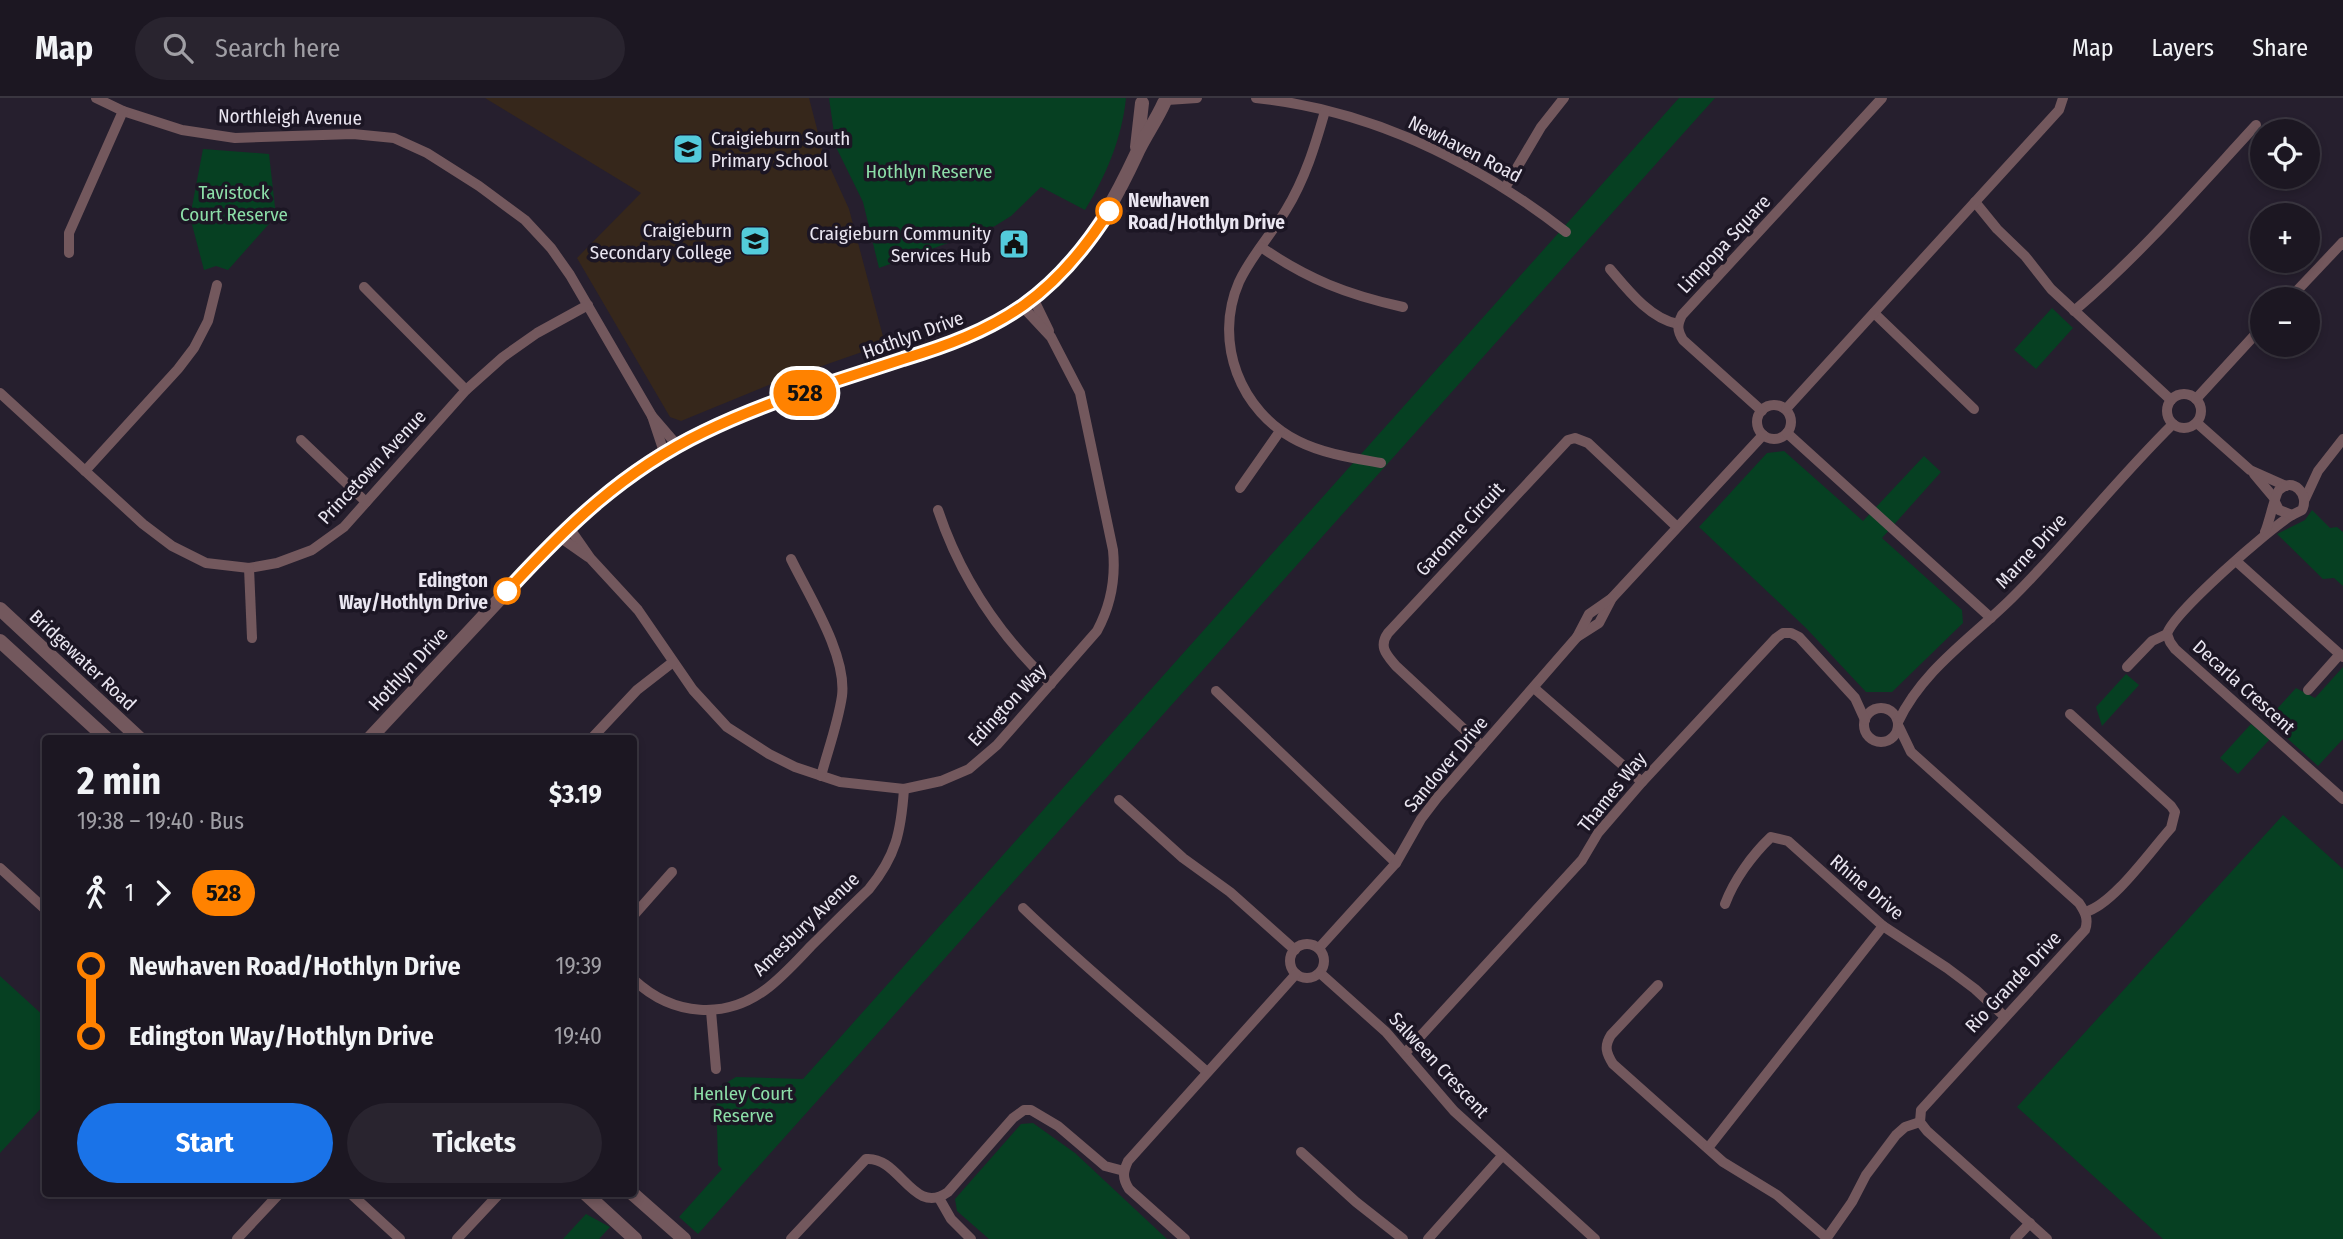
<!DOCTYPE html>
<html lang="en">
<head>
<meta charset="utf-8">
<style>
	:root { --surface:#1c1722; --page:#29242f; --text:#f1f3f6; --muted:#a09fa5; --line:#3a3640; --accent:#1a73e8 }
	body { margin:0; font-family:"Fira Sans Condensed",sans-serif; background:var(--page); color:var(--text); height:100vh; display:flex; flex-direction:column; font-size:26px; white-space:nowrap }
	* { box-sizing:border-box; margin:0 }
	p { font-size:23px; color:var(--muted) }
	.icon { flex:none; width:38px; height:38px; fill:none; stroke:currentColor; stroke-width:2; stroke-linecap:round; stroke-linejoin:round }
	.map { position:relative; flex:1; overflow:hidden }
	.panel { position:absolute; left:42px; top:637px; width:595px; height:462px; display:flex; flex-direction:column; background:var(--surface); border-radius:7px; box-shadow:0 4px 10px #0003,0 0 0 2px var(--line) }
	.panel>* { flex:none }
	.badge { padding:0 14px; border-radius:23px; font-size:24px; line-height:46px }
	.fabs { position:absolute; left:2250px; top:21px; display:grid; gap:14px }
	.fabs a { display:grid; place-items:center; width:70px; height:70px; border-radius:50%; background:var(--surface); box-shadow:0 4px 10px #0003,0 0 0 2px var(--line); font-size:35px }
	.map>.badge { position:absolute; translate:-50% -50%; box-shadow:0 0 0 4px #fff }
	.legs { display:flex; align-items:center; gap:10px; height:77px; padding:0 35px; font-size:23px }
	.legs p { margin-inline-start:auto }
	.headline { display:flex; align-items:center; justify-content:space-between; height:119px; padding:0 35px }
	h1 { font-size:38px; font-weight:700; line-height:52px }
	.button { display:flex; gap:14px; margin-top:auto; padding:14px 35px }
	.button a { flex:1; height:80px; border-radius:42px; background:var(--accent); color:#fff; font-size:28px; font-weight:700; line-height:80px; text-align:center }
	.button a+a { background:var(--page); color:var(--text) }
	ul { padding:0 35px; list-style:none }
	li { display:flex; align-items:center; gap:24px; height:70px; font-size:26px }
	li i { display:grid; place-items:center; width:10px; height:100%; margin:0 9px; background:currentColor }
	li i::after { content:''; width:18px; height:18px; margin:-9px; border:5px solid; border-radius:50%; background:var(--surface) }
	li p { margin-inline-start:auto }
	li:first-child i { background:linear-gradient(#0000 50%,currentColor 0) }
	li:last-child i { background:linear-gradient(currentColor 50%,#0000 0) }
	header { display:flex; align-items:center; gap:42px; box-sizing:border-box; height:98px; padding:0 35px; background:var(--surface); border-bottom:2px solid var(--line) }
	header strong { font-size:33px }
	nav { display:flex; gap:38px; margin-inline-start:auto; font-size:24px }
	.search { width:490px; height:63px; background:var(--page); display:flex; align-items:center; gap:18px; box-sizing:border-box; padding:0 24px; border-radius:38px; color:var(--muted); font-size:26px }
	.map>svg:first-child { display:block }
	.education { fill:#36271b }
	.green { fill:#064022 }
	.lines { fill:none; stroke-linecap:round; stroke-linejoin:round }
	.minor { stroke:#73585d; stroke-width:10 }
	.tertiary { stroke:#73585d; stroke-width:14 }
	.line-1-casing { stroke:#fff; stroke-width:16 }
	.line-1 { stroke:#ff8200; stroke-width:10 }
	.stop-1-dot { fill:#fff; stroke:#ff8200; stroke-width:3.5 }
	.labels { text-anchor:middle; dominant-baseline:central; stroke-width:7; stroke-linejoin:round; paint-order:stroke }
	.street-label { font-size:19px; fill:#eae6f1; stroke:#1c1624 }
	.poi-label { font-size:19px; fill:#eae6f1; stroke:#1c1624; text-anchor:end }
	.park-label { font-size:19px; fill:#8cdea8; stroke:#1c1624 }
	.stop-label { font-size:19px; font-weight:bold; fill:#eae6f1; stroke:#1c1624; text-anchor:start }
</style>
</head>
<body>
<header>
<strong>Map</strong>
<div class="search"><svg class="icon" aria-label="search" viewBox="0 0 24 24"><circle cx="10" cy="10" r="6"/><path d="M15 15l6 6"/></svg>Search here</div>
<nav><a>Map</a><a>Layers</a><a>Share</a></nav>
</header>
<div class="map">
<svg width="2343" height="1141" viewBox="0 0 2343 1141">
	<rect width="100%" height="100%" fill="#261f2e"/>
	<!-- education -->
	<path class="education" d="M485,0H809L823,54L849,111L885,246L776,284L681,323L670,319L577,160L641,95Z"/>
	<!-- green -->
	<g class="green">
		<path d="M829,0H1126C1122,40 1106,78 1085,112L1041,89L1011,118L995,128L879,170L863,104L836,49Z"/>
		<path d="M1679,0H1715L698,1136L679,1119L722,1071L718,1067L716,991L736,979L803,981Z"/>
		<path d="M203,51L269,56L276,118L228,172L216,168L204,172L190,119Z"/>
		<path d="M2052,210L2073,230L2036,271L2014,252Z"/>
		<path d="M1784,353L1863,423L1924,358L1941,374L1882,440L1962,512L1963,525L1892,594H1866L1806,530L1699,429L1767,355Z"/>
		<path d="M2312,412L2330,430L2337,429L2343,434V488L2334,480L2323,481L2277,436L2305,422Z"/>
		<path d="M2343,569V641L2318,668L2267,622L2296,590L2315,600Z"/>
		<path d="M2126,576L2139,587L2102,628L2096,609Z"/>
		<path d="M2251,626L2270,641L2238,676L2220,660Z"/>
		<path d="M2283,717L2343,771V1141H2163L2017,1009Z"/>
		<path d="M0,878L46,920L45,1006L0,1055Z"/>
		<path d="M1033,1025L1075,1055L1167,1141H989L957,1113L955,1101L1021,1026Z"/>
		<path d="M586,1116L610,1129L599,1141H563Z"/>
	</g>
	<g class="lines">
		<!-- minor -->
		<g class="minor">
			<path d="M96,0L123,13L182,32L235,40L353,36L394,40L427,55L479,88L525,122L551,150L570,177L652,318L677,347"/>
			<path d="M1256,0C1371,12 1476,64 1566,134"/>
			<path d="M1167,2L1197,0"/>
			<path d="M1325,13C1315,48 1305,81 1286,112C1271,137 1251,158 1239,184C1213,244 1240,314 1298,343C1324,356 1353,360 1381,365"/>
			<path d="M1505,90L1541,29L1564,0"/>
			<path d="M1975,104L1997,131L2025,158L2051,191L2171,302"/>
			<path d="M1261,149C1307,181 1348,197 1403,209"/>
			<path d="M69,155V135L123,13"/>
			<path d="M1610,171C1627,191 1650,221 1678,226"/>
			<path d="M364,189L466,292"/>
			<path d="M1033,200L1049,233"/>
			<path d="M2289,201L2343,144"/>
			<path d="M2074,213C2140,157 2197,91 2256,27"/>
			<path d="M1874,215L1974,311"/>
			<path d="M0,295L143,426L172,448L206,465L249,470L277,465L312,452L344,429L466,292L503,259L537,235L588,207"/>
			<circle cx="2184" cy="313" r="17"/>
			<path d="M2196,301L2263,228"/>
			<circle cx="1774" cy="324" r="17"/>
			<path d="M1786,311L2059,12L2063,0"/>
			<path d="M1762,313L1683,242C1677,232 1677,227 1682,217L1882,0"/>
			<path d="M652,318L664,354"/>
			<path d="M2197,325L2250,372L2286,388"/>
			<path d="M1787,335L1991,520"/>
			<path d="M301,342L366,404"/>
			<path d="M85,373L178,271L194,250L208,223L217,187"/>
			<path d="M2254,376L2275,401"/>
			<path d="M1240,390L1280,333"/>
			<path d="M2305,401L2318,373L2343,341"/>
			<path d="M938,412C961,481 999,537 1051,586"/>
			<path d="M2292,417C2270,430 2173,515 2167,536L2170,544L2175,551L2343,701"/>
			<path d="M568,428L591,461L638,512L693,592L727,629L769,656L795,669L840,684L904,691L941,683L969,671L997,647L1097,533C1111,507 1116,482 1113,452L1080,295L1051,239L1022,208"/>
			<path d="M2265,434C2269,426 2275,396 2279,392C2293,378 2310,397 2302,412L2292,417L2279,412L2275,404"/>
			<path d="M558,438L588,459"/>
			<path d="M791,461C809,498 847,557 842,598C838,625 828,652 821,678"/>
			<path d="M2236,463L2343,559"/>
			<path d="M249,470L252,540"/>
			<path d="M1577,539L1599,525L1612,500L1763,337"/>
			<path d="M2127,569L2152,543L2167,536"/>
			<path d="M1534,590L1642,684"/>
			<path d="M2308,592L2340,556"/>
			<path d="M1216,593L1396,765"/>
			<circle cx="1881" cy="627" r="17"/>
			<path d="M2070,616L2171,708L2175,714L2171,730C2151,752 2113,807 2085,814"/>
			<path d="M1898,624C1923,571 1973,539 2013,499C2069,443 2117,381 2173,326"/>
			<path d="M1899,629L1911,654L2079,805C2085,814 2089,821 2085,832L1921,1012L1920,1024L1927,1033L2047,1141"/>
			<path d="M592,640L637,592L673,564"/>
			<path d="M1482,648L1396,568C1387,557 1378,549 1388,535L1568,342L1575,340L1588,345L1677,429"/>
			<path d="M1119,702L1183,760L1230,794L1295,852"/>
			<path d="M0,770L46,812"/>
			<path d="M1725,806C1734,782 1752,757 1771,739L1788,743L1883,828L1947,870L1975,891L2004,918"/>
			<path d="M1023,810C1082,867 1146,919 1207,974"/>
			<path d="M634,817L672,774"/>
			<circle cx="1307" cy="863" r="17"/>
			<path d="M1319,850L1396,765L1421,721L1437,700L1577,539L1589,516L1612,500"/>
			<path d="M1320,875L1386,934L1454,1013L1595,1141"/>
			<path d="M634,882C673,918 726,923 769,889C784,877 798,862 811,848C830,829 849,810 869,791C896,758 901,734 904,691"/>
			<path d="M1658,887L1611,937C1604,948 1606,955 1613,966L1723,1064L1777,1097L1827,1140"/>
			<path d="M711,913L716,971"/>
			<path d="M1406,954L1582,762L1598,735L1642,684L1776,540L1783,535H1791L1799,539L1855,600L1865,622"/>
			<path d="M1708,1050L1883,828"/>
			<path d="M1301,1054L1356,1104L1403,1141"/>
			<path d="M351,1096L400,1141"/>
			<path d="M939,1100L951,1121L971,1141"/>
			<path d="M237,1141L279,1096"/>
			<path d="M457,1141L499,1096"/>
			<path d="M791,1141L866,1061C900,1058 913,1119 948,1094L1013,1020L1024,1012H1031L1058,1028L1105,1068L1124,1073"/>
			<path d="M1185,1141L1129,1091C1122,1080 1123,1074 1128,1063L1296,876"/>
			<path d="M1428,1141L1502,1058"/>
			<path d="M1826,1141L1852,1104L1866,1077L1896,1037L1905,1029L1920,1024"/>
			<path d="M2015,1141L2030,1125"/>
		</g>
		<!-- tertiary -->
		<g class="tertiary">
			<path d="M1137,49L1142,5"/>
			<path d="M0,511L139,640"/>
			<path d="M0,543L106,640"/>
			<path d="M370,640C412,595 454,550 496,505C550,446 604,388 675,348C767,297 874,275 972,237C1059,194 1096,143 1136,57C1144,39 1156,23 1164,5"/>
			<path d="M586,1096L635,1141"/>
			<path d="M633,1096L684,1141"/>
		</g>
	</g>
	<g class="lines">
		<!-- line-1 casing -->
		<g class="line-1-casing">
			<path id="line-1" d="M507,493C567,428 623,373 704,334C767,303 837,283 903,261C946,248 987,233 1024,207C1059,182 1086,149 1109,113"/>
		</g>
		<!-- line-1 -->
		<use href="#line-1" class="line-1"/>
	</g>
	<!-- icons -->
	<defs>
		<g id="school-square" transform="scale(1.575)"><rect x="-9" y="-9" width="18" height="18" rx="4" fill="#53cbdb" stroke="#1c1624"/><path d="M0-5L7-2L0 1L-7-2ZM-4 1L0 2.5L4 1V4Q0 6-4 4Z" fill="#111"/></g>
		<g id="civic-square" transform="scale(1.575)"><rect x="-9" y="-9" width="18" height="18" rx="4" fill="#53cbdb" stroke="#1c1624"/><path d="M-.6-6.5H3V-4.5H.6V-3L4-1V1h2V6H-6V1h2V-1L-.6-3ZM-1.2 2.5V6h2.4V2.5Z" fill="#111"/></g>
	</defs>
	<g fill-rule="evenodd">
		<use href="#school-square" x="688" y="51"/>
		<use href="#school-square" x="755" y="143"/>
		<use href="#civic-square" x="1014" y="146"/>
	</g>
	<!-- markers -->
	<g class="stop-1-dot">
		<circle cx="1109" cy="113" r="12"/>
		<circle cx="507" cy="493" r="12"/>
	</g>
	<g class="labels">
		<!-- street labels -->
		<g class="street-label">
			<text transform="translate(290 19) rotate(1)">Northleigh Avenue</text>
			<text transform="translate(1465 51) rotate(27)">Newhaven Road</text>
			<text transform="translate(1724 146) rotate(-47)">Limpopa Square</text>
			<text transform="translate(913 237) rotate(-20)">Hothlyn Drive</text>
			<text transform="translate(372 369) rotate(-47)">Princetown Avenue</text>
			<text transform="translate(1460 431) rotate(-47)">Garonne Circuit</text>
			<text transform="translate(2031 453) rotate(-47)">Marne Drive</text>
			<text transform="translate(83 562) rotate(43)">Bridgewater Road</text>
			<text transform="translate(408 571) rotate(-47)">Hothlyn Drive</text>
			<text transform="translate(2244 589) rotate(42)">Decarla Crescent</text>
			<text transform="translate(1007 607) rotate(-47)">Edington Way</text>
			<text transform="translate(1446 666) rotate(-50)">Sandover Drive</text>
			<text transform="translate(1612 694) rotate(-51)">Thames Way</text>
			<text transform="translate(1867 789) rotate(40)">Rhine Drive</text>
			<text transform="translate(806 826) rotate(-44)">Amesbury Avenue</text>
			<text transform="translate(2013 884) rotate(-47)">Rio Grande Drive</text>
			<text transform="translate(1439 967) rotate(47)">Salween Crescent</text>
		</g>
		<!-- poi labels -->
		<g class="poi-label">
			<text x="711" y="40" text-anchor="start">Craigieburn South<tspan x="711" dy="22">Primary School</tspan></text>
			<text x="732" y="132">Craigieburn<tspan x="732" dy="22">Secondary College</tspan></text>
			<text x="991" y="135">Craigieburn Community<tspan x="991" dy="22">Services Hub</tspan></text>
		</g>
		<!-- park labels -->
		<g class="park-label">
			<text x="929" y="73">Hothlyn Reserve</text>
			<text x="234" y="94">Tavistock<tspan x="234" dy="22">Court Reserve</tspan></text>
			<text x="743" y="995">Henley Court<tspan x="743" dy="22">Reserve</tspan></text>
		</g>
		<!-- stop labels -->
		<g class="stop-label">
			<text x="1128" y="102">Newhaven<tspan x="1128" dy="22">Road/Hothlyn Drive</tspan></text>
			<text x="488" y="482" text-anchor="end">Edington<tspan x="488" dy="22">Way/Hothlyn Drive</tspan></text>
		</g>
	</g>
</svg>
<div class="fabs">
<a><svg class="icon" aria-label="locate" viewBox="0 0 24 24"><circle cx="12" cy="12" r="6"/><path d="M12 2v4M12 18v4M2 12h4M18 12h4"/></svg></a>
<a>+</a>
<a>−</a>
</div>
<b class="badge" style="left:805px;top:295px;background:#ff8200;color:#111">528</b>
<section class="panel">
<div class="headline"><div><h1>2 min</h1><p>19:38 – 19:40 · Bus</p></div><b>$3.19</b></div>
<div class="legs"><svg class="icon" aria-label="walk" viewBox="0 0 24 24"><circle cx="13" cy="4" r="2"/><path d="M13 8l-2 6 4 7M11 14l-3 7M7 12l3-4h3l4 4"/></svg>1<svg class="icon" aria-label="forward" viewBox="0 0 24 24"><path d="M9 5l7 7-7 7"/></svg><b class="badge" style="background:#ff8200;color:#111">528</b></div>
<ul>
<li><i style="color:#ff8200"></i><b>Newhaven Road/Hothlyn Drive</b><p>19:39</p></li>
<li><i style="color:#ff8200"></i><b>Edington Way/Hothlyn Drive</b><p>19:40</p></li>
</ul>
<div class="button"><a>Start</a><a>Tickets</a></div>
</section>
</div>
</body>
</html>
